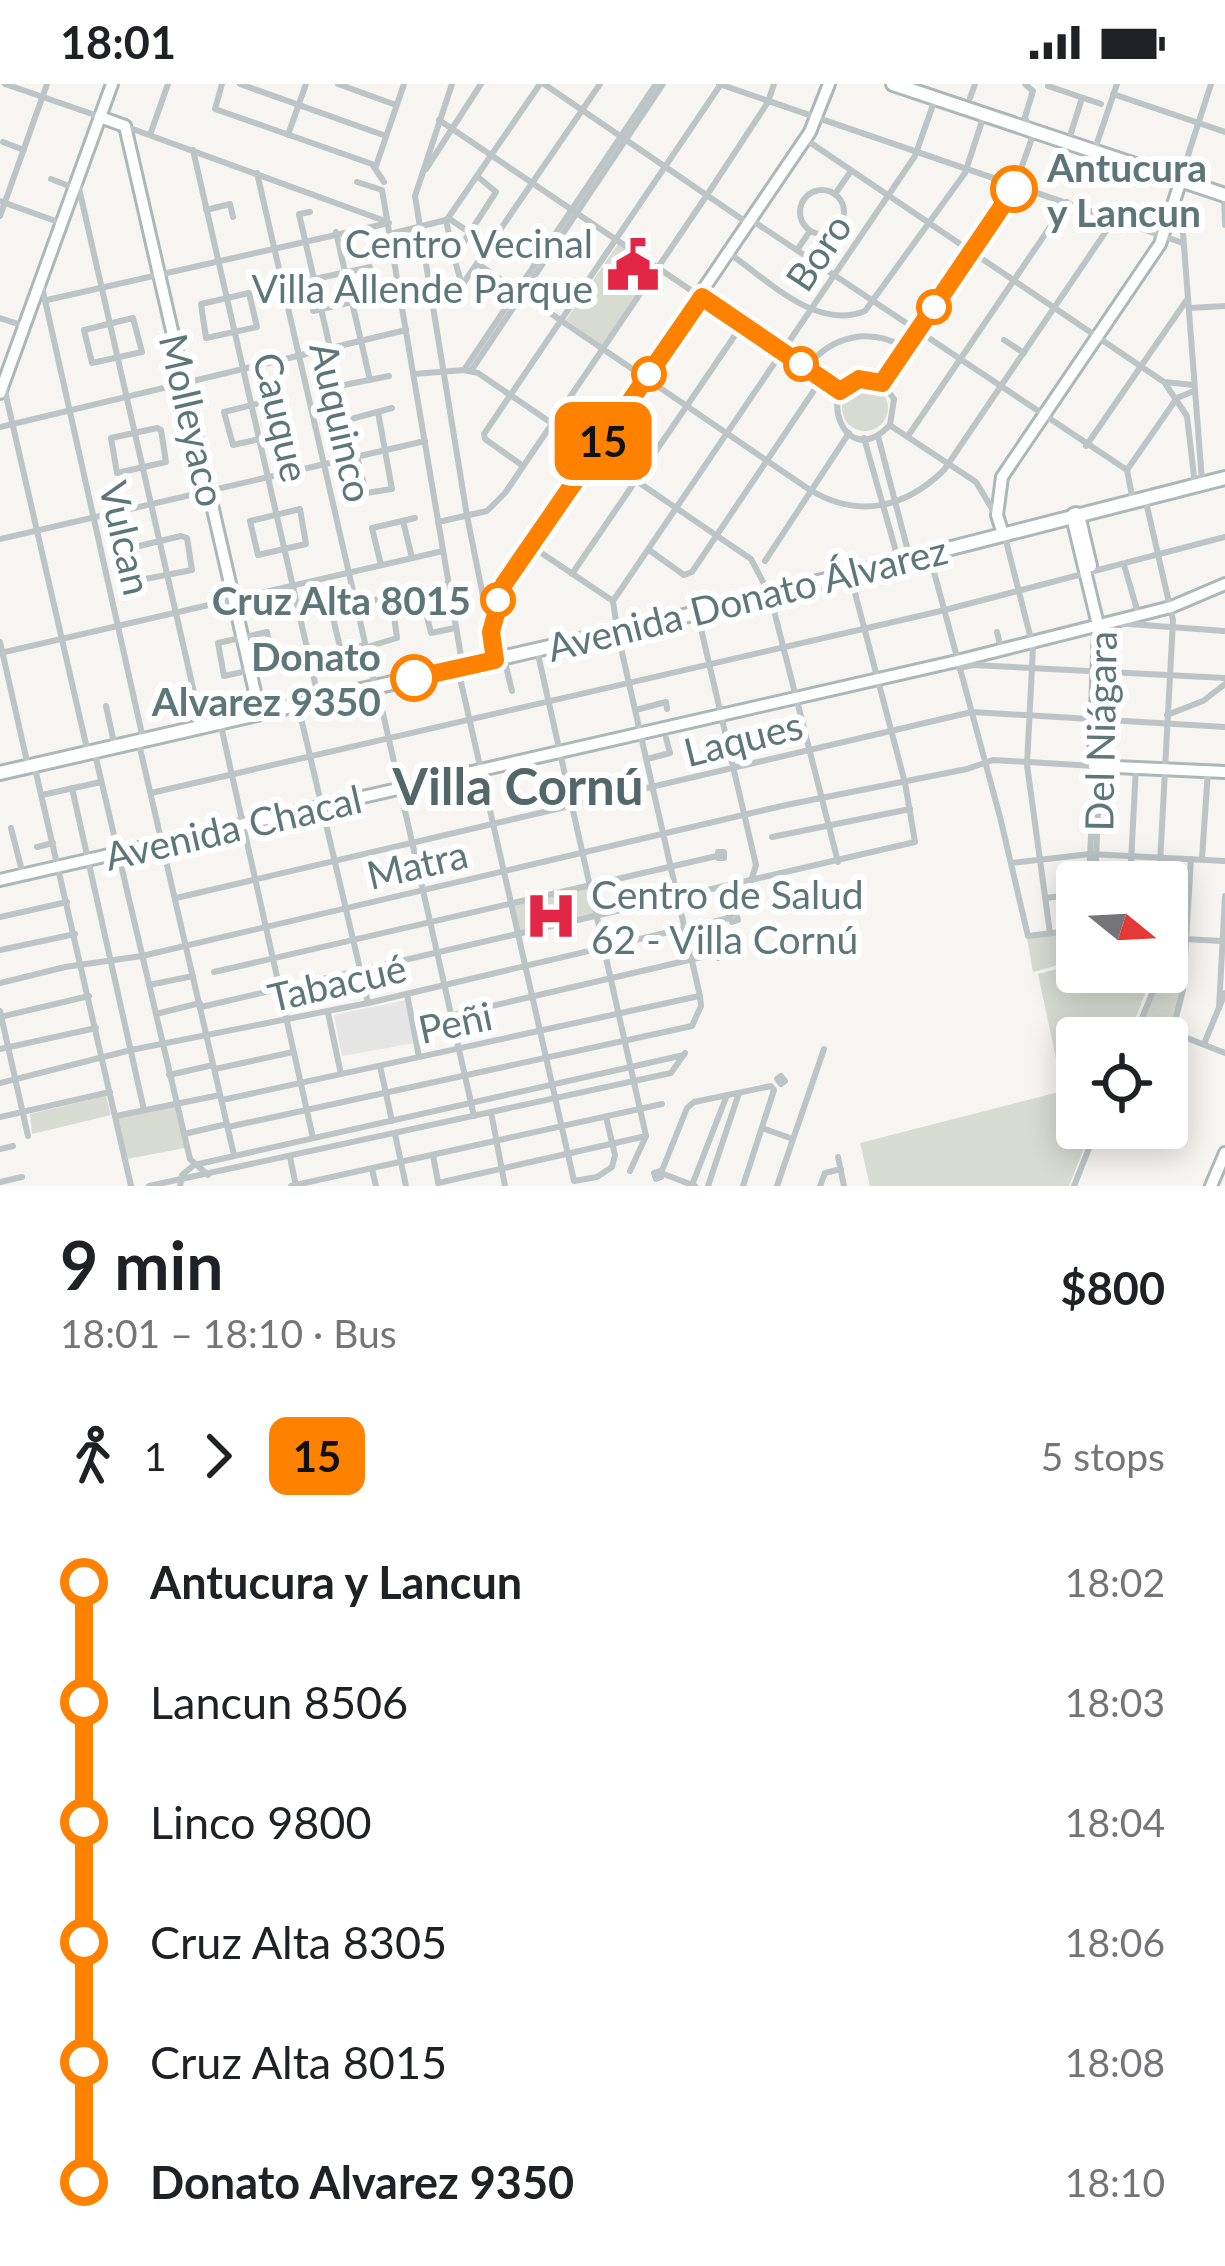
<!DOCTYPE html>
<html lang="en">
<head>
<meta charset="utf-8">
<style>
	:root { --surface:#fff; --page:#f2f2f2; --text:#202124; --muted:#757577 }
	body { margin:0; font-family:Lato,sans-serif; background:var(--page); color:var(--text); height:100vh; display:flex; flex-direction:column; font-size:45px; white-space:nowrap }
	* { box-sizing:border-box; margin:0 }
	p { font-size:39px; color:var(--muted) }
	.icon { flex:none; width:66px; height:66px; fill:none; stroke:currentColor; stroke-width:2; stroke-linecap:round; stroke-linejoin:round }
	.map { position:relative; height:1102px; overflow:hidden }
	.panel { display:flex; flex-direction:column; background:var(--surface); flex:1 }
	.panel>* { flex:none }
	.badge { padding:0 24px; border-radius:18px; font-size:42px; line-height:78px }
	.needle { width:78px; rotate:108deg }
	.controls { position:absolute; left:1056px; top:777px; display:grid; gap:24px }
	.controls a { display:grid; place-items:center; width:132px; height:132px; border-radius:12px; background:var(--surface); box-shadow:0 6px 30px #0003; font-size:60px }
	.map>.badge { position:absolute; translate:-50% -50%; box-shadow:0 0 0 6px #fff }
	.legs { display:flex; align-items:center; gap:18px; height:132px; padding:0 60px; font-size:39px }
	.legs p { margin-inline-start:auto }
	.overview { display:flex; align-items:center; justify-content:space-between; height:204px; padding:0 60px }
	h1 { font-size:66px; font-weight:700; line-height:90px }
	ul { padding:0 60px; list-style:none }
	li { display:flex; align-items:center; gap:42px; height:120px; font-size:45px }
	li i { display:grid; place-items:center; width:18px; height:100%; margin:0 15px; background:currentColor }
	li i::after { content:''; width:30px; height:30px; margin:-15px; border:9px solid; border-radius:50%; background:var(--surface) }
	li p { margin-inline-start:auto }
	li:first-child i { background:linear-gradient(#0000 50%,currentColor 0) }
	li:last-child i { background:linear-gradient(currentColor 50%,#0000 0) }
	.status { display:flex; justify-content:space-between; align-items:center; height:84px; padding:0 60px; background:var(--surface); direction:ltr }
	.status svg { height:33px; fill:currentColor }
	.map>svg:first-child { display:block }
	.built { fill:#e4e5e4 }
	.green { fill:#d8dbd2 }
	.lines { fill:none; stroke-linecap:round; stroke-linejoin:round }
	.secondary-casing { stroke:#acb7b8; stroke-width:16 }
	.primary-casing { stroke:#aeb7b7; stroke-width:18 }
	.street { stroke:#bcc4c5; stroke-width:6 }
	.secondary { stroke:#fff; stroke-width:10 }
	.primary { stroke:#fff; stroke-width:12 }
	.line-1-casing { stroke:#fff; stroke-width:27 }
	.line-1 { stroke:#ff8100; stroke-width:18 }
	.stop-1-dot { fill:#fff; stroke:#ff8100; stroke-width:6 }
	.labels { text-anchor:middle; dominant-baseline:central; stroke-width:12; stroke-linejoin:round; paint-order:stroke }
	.stop-label { font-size:39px; font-weight:bold; fill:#5d7778; stroke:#fff; text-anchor:end }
	.poi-label { font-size:39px; fill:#5d7778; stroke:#fff; text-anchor:end }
	.street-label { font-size:39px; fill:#5d7778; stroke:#fff }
	.district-label { font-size:51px; font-weight:bold; fill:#536768; stroke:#fff }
</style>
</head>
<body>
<div class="status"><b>18:01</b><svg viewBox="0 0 49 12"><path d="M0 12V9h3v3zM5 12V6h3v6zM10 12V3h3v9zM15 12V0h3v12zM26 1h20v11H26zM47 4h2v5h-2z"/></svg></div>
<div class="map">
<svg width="1225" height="1102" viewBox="0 0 1225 1102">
	<rect width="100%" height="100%" fill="#f6f5f2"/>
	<!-- built -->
	<path class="built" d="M406,916L415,959L342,972L334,931Z"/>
	<!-- green -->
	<g class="green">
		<path d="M618,160L654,185L602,261L566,236Z"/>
		<circle cx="865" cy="324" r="23"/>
		<path d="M590,803L596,831L574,837L568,823L543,829L547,842L519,849L512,821Z"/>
		<path d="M1077,849V876L1033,888L1027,854Z"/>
		<path d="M1167,855H1186L1182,912L1171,944L1143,932L1154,904L1155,888H1167Z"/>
		<path d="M1077,880V888H1112L1148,902L1128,954H1077V1044H1092L1069,1102H870L860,1059L1063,1007L1038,890Z"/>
		<path d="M106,1012L111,1031L32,1050L30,1030Z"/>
		<path d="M176,1022L185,1064L127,1075L118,1033Z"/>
	</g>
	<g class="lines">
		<!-- secondary casing -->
		<g class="secondary-casing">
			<g id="secondary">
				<path d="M100,33L125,42L260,630"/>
				<path d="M0,309L112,0"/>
				<path d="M1076,429L1072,433L1099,545L1094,682L1225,688"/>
				<path d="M1073,430L1079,431L1091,482"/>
				<path d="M1003,450L997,431L1002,393L1160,160L1181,96"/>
				<path d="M495,576L491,548L504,499L810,48L829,0"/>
				<path d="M0,796L957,577L1171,523L1225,500"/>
				<path d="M1211,1102L1225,1069"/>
			</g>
		</g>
		<!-- primary casing -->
		<g class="primary-casing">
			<g id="primary">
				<path d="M893,0L1225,111"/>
				<path d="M0,689L697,529L1225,394"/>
			</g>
		</g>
		<!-- street -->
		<g class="street">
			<path d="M5,0L98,32"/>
			<path d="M222,0L215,25L372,80L384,98"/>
			<path d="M240,0L386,52"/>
			<path d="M338,0L396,21"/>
			<path d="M452,0L415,112L467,432L490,547"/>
			<path d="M544,0L749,140"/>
			<path d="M719,0L1183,159"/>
			<path d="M1025,0L1033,7L1025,33L1029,43"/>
			<path d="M1048,2L1101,20"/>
			<path d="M1113,10L1225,48"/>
			<path d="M970,14L975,0"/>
			<path d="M439,36L840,307"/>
			<path d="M127,43L385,137"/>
			<path d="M1071,49L1082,14"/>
			<path d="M150,51L168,0"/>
			<path d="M288,51L306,0"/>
			<path d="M805,55L1164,298L1194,301"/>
			<path d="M3,58L24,66"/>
			<path d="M1095,65L1117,0"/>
			<path d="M193,66L318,612"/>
			<path d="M376,82L404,0"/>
			<path d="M426,85L481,0"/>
			<path d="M257,89L374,598"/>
			<path d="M1181,93L1211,0"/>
			<path d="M51,95L74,104"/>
			<path d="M357,98L382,106L462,578"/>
			<path d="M78,100L201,639"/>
			<circle cx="822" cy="128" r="22"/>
			<path d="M835,110L851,87"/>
			<path d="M1224,111L1225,141"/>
			<path d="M1176,115L1181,123L1202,397"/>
			<path d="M0,117L61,139"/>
			<path d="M206,126L230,120L233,133"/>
			<path d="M310,128L299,130L314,195"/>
			<path d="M0,132L47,0"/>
			<path d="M448,134L540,0"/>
			<path d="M448,134L490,162"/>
			<path d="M446,136L453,170"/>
			<path d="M753,137L1127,386"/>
			<path d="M336,148L345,188"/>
			<path d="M390,150L446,136"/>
			<path d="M797,166L810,147"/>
			<path d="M730,170C768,196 816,247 865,227L965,89L984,31"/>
			<path d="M478,180L810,406C859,435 905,424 944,386L1115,134"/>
			<path d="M306,197L370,183"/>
			<path d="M462,202L454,173L496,108L477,92"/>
			<path d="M42,203L142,650L139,660L234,1071"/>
			<path d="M249,209L257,243L206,254L201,220Z"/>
			<path d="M47,216L389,139"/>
			<path d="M352,218L370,296"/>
			<path d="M402,220L458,207L600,0"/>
			<path d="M1189,224L1225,222"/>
			<path d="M321,225L339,302L389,292"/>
			<path d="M313,227L378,212"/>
			<path d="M0,234L24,242"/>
			<path d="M133,234L142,268L92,279L84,246Z"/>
			<path d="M1004,256L1024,269"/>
			<path d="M806,284C832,251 870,243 906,264"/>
			<path d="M464,286L656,0"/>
			<path d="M471,287L663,0"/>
			<path d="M414,290L464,286L478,289L751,475L770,511L838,778"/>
			<path d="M882,299L1014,105L1034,48"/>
			<path d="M882,299C809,268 835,398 890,341"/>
			<path d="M882,299L894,315L890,341"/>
			<path d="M1166,301L1187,332L1195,401"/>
			<path d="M4,303L88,669"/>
			<path d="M272,316L282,350L233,361L224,328Z"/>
			<path d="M348,335L366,409L392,405L378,328"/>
			<path d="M340,338L392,324"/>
			<path d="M891,342L976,398L994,428"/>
			<path d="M0,343L406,246"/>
			<path d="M157,344L161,346L166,378L117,389L111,354Z"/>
			<path d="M878,352L909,471"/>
			<path d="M908,352L1067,118"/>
			<path d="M864,354L899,478"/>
			<path d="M1086,362L1186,217"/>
			<path d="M523,382L485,355L484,350L721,0"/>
			<path d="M1127,386L1177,314L1194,307"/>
			<path d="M1127,386L1132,412"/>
			<path d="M1146,418L1173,536L1159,798"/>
			<path d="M300,425L306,460L258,471L250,437Z"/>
			<path d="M403,437L412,474"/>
			<path d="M438,438L487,427L505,409L707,111L768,18L774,0"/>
			<path d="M181,452L187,454L192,486L140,496L135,463Z"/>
			<path d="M1005,453L1033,563L1027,681L1050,849"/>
			<path d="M0,455L425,357"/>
			<path d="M531,462L613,517"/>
			<path d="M649,466L684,491L692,488L821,296"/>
			<path d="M930,473L1000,733L1028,852L1077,846"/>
			<path d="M765,477L849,349"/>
			<path d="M381,481L372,444L415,434"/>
			<path d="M1124,481L1138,529"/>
			<path d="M572,490L742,241"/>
			<path d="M448,500L421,508L431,549L455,544"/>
			<path d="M357,520L384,514L394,532L397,554L367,563"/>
			<path d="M358,526L333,534L341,567L365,561"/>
			<path d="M698,532L756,781L751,797"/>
			<path d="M1115,539L1225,547"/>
			<path d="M267,548L274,581L224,592L218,559Z"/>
			<path d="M997,548L1001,565"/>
			<path d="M0,558L28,682"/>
			<path d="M537,566L646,1052L630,1087"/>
			<path d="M0,569L443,467"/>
			<path d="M504,574L512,607"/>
			<path d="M959,584L973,581L1225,594"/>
			<path d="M458,585L574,1097L597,1093L612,1083L615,1071L606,1033"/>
			<path d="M377,603L474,1032"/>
			<path d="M298,621L368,919"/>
			<path d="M106,622L114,659"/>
			<path d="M636,626L666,618L667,625"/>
			<path d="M1167,631L1203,617L1225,600"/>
			<path d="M221,642L313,1054"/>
			<path d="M95,670L190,1075L208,1091"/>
			<path d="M647,675L670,669L666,654"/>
			<path d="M34,680L131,1102"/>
			<path d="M72,704L144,1026"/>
			<path d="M151,709L941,527L1225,453"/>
			<path d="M42,711L101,698"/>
			<path d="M11,744L23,791"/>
			<path d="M772,753L910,725"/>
			<path d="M37,763L53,759"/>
			<rect x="718" y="768" width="6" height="6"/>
			<path d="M1202,774L1208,687"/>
			<path d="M1011,779L1090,770L1225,777"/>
			<path d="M1095,798L1100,682"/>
			<path d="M1130,798L1136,683"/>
			<path d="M176,814L972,628L1225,643"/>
			<path d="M1046,814L1077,810"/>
			<path d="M736,829L738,836L732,838L729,831Z"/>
			<path d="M0,833L67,818"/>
			<path d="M1167,854L1221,857"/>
			<path d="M722,865L724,871L718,874L715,867Z"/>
			<path d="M0,866L75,850"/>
			<path d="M214,888L717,772"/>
			<path d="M0,899L65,883L142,872L786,721L967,685L993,676L1094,682L1089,798"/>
			<path d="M149,901L193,892"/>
			<path d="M407,910L419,973"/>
			<path d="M201,923L915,758L905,699L850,490"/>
			<path d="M1219,924L1225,812"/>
			<path d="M0,927L28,1052"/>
			<path d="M328,929L341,990"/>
			<path d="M156,930L200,919"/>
			<path d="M453,931L715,870"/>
			<path d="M0,933L89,912"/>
			<path d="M1141,936L1225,969"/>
			<path d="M1172,949L1183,906L1191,775"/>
			<path d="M1134,954L1153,907L1155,888"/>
			<path d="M1204,960L1225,909"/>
			<path d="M0,965L96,944"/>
			<path d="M380,982L392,1037"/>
			<path d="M215,985L293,968"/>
			<path d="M169,991L213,981"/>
			<path d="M781,992L785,997L781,1000L777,995Z"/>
			<path d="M0,999L131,966L368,919L729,834"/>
			<path d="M222,1016L699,912"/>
			<path d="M491,1028L505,1102"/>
			<path d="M116,1032L220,1011"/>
			<path d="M0,1033L110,1008"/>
			<path d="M228,1043L692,942L701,922L700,912L618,551L613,517L915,72L935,15"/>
			<path d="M762,1044L793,1055"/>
			<path d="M184,1050L227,1040"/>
			<path d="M395,1050L406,1102"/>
			<path d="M0,1065L13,1062"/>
			<path d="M433,1071L438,1098"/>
			<path d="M290,1073L296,1102"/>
			<path d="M838,1073L844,1102"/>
			<path d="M372,1085L376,1102"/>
			<path d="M660,1087L661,1093L656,1095L654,1089Z"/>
			<path d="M0,1098L22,1093"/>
			<path d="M438,1099L646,1052"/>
			<path d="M692,1101L727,1011"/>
			<path d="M149,1102L671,989L685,969"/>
			<path d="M180,1102L182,1091L194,1081L684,971"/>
			<path d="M291,1102L662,1020"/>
			<path d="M695,1102L661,1089L687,1024L694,1018L771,1002L774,1006L743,1102"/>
			<path d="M708,1102L739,1009"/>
			<path d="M777,1102L824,965"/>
			<path d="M820,1102L825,1089L841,1085"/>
			<path d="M1074,1102L1097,1044"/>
		</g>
		<!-- secondary -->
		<use href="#secondary" class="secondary"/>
		<!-- primary -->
		<use href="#primary" class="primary"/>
	</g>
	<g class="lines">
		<!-- line-1 casing -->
		<g class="line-1-casing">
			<path id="line-1" d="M414,594L495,576L491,548L504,500L702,213L840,307L859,295L882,299L1014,105"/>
		</g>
		<!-- line-1 -->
		<use href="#line-1" class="line-1"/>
	</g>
	<!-- icons -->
	<defs>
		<g id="civic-bare" transform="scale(4.14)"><path d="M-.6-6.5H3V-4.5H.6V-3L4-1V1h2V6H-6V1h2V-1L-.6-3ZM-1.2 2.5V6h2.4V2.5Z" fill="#e12745" stroke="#fff" stroke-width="2.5" paint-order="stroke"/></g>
		<g id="hospital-bare" transform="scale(4.14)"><path d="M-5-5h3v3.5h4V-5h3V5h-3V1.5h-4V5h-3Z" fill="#e12745" stroke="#fff" stroke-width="2.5" paint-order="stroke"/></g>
	</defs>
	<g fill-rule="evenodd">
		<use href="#civic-bare" x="633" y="181"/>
		<use href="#hospital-bare" x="551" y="832"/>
	</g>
	<!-- markers -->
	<g class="stop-1-dot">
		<circle cx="1014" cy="105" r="21"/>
		<circle cx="934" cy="223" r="15"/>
		<circle cx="801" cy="280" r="15"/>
		<circle cx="649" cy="290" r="15"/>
		<circle cx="498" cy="516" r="15"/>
		<circle cx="414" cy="594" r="21"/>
	</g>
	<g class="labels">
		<!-- stop labels -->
		<g class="stop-label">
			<text x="1047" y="83" text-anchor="start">Antucura<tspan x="1047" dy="45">y Lancun</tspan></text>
			<text x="471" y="516">Cruz Alta 8015</text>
			<text x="381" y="572">Donato<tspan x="381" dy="45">Alvarez 9350</tspan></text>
		</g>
		<!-- poi labels -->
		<g class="poi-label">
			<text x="593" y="159">Centro Vecinal<tspan x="593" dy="45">Villa Allende Parque</tspan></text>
			<text x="591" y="810" text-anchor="start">Centro de Salud<tspan x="591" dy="45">62 - Villa Cornú</tspan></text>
		</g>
		<!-- street labels -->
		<g class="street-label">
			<text transform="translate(818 168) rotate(-56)">Boro</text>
			<text transform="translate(282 333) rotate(77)">Cauque</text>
			<text transform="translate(193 336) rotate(77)">Molleyaco</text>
			<text transform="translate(342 338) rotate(77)">Auquinco</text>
			<text transform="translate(126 454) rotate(77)">Vulcan</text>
			<text transform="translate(747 514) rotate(-14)">Avenida Donato Álvarez</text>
			<text transform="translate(1100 647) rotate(-89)">Del Niágara</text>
			<text transform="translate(743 654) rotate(-14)">Laques</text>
			<text transform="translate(233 743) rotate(-13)">Avenida Chacal</text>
			<text transform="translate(417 780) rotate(-13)">Matra</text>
			<text transform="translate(337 898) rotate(-13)">Tabacué</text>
			<text transform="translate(455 938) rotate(-12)">Peñi</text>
		</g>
		<!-- district labels -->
		<g class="district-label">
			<text x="518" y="701">Villa Cornú</text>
		</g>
	</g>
</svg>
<div class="controls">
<a><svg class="needle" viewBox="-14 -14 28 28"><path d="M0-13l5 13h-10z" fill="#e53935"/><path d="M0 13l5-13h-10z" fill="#757577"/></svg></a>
<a><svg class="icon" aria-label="locate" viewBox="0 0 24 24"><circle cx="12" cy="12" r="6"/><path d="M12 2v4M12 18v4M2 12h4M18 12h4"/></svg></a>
</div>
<b class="badge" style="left:603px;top:357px;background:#ff8100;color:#111">15</b>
</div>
<section class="panel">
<div class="overview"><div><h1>9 min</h1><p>18:01 – 18:10 · Bus</p></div><b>$800</b></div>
<div class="legs"><svg class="icon" aria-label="walk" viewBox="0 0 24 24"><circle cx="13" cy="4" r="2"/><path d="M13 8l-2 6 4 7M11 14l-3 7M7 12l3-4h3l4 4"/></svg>1<svg class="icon" aria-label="forward" viewBox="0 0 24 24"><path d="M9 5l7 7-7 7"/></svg><b class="badge" style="background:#ff8100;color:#111">15</b><p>5 stops</p></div>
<ul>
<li><i style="color:#ff8100"></i><b>Antucura y Lancun</b><p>18:02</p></li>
<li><i style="color:#ff8100"></i><span>Lancun 8506</span><p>18:03</p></li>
<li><i style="color:#ff8100"></i><span>Linco 9800</span><p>18:04</p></li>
<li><i style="color:#ff8100"></i><span>Cruz Alta 8305</span><p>18:06</p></li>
<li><i style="color:#ff8100"></i><span>Cruz Alta 8015</span><p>18:08</p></li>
<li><i style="color:#ff8100"></i><b>Donato Alvarez 9350</b><p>18:10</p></li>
</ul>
</section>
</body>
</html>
